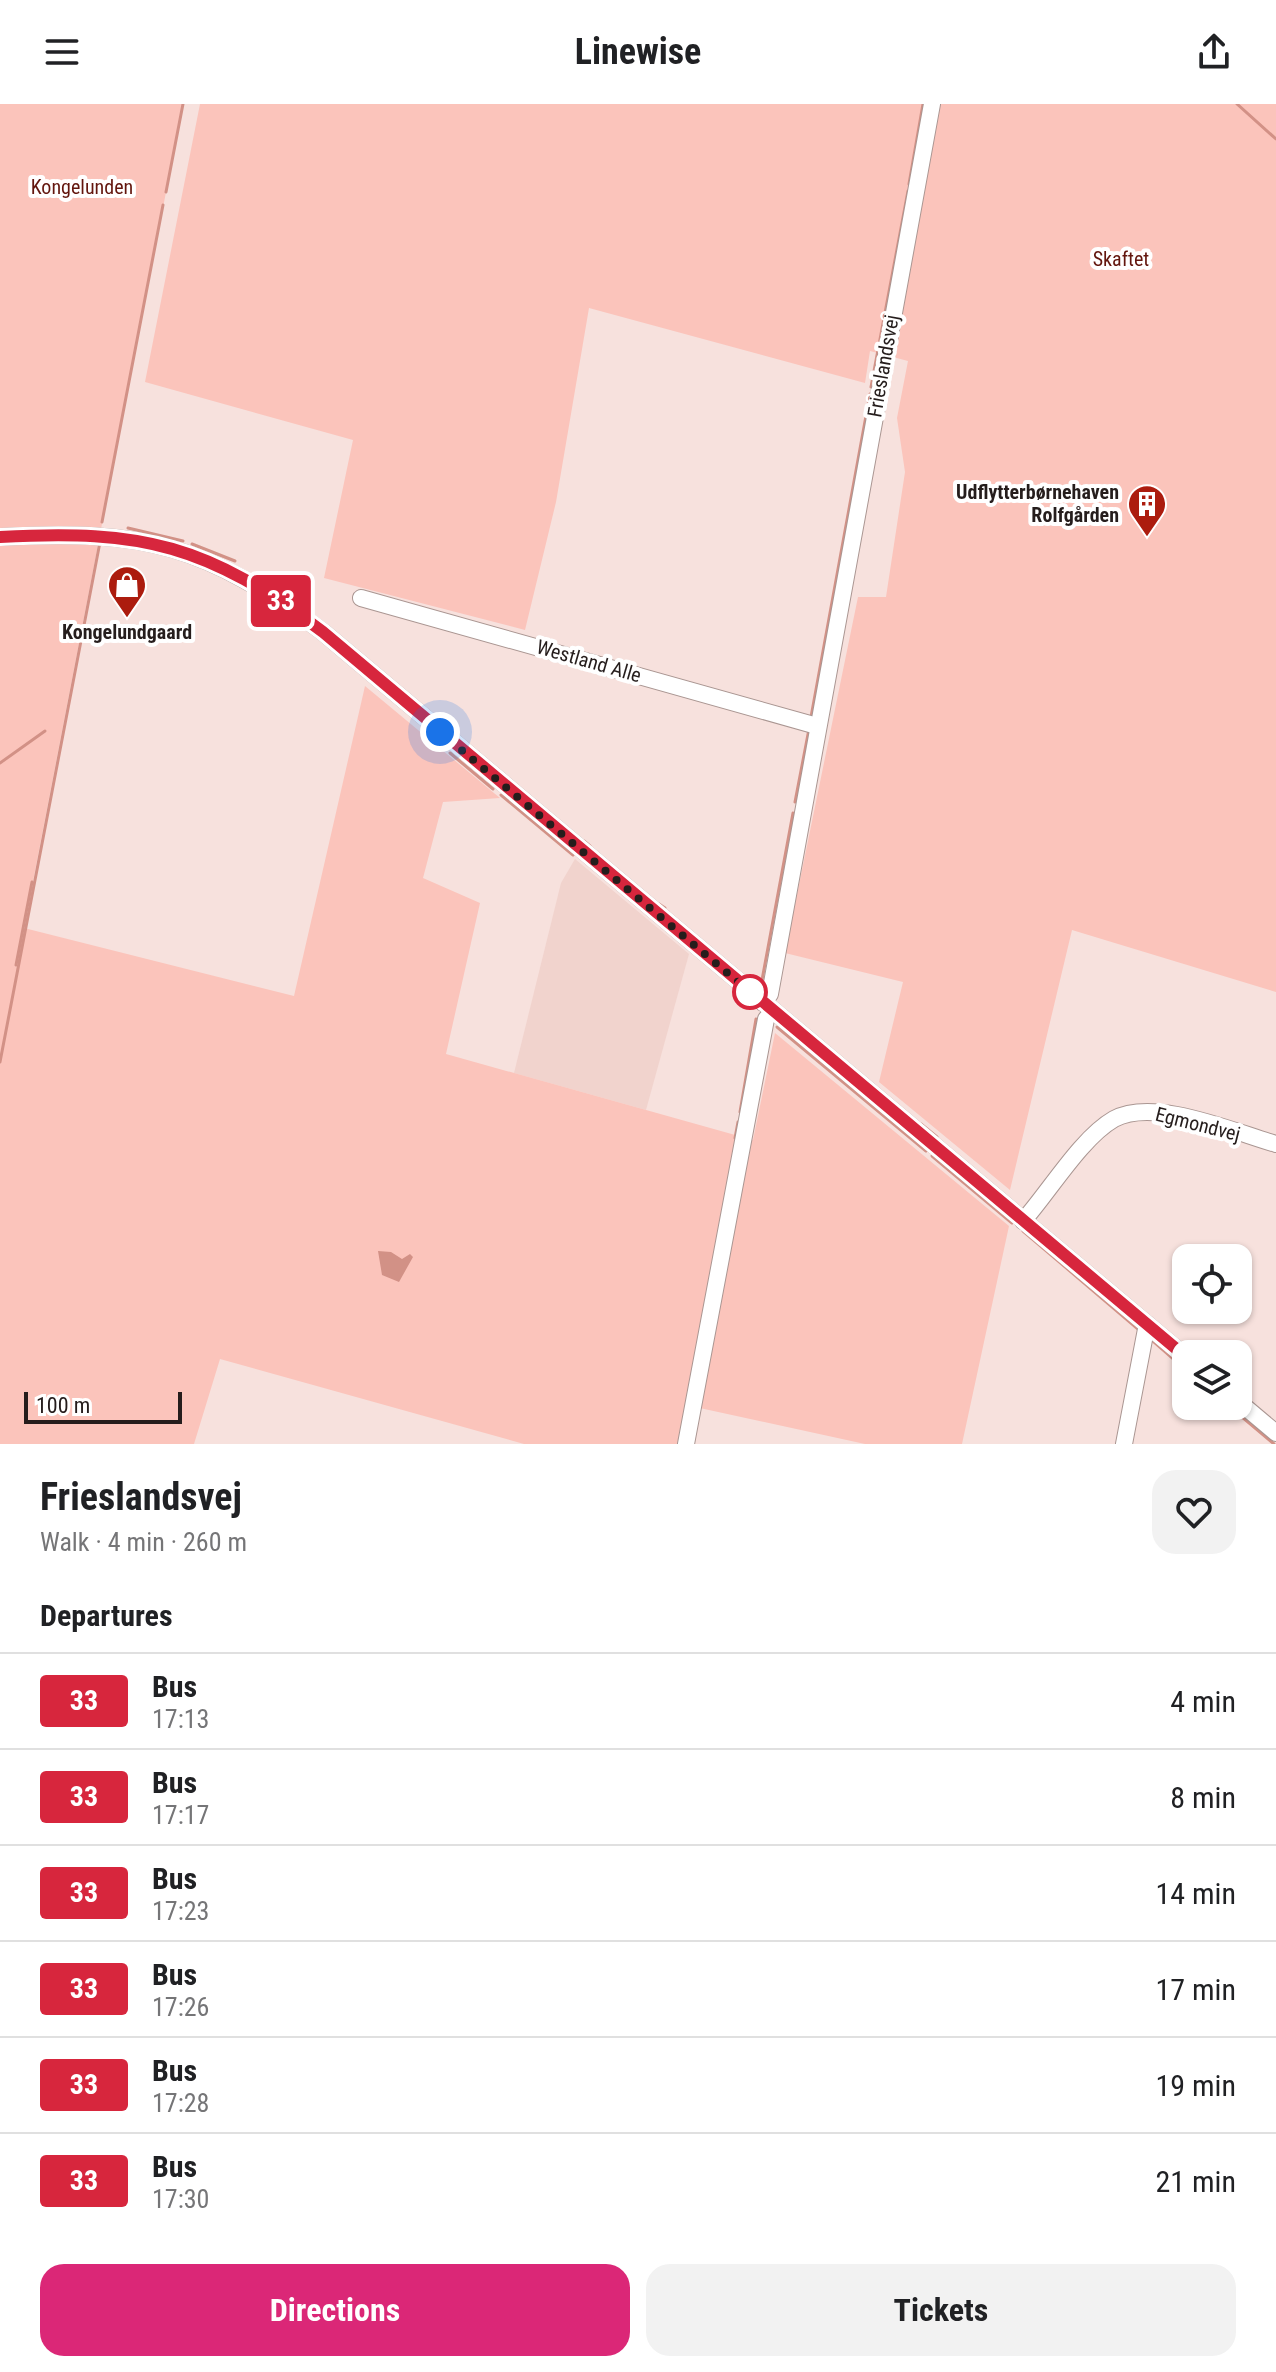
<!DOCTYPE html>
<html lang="en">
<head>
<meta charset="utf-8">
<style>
	:root { --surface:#fff; --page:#f2f2f2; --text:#202124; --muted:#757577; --line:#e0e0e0; --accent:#db2777 }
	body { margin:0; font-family:"Roboto Condensed",sans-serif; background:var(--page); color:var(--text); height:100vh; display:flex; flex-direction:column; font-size:30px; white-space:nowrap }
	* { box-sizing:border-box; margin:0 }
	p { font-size:26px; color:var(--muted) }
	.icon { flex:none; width:44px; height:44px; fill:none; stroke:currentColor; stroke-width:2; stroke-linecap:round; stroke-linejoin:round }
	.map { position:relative; height:1340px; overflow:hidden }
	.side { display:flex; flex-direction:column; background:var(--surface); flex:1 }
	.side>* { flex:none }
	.badge { padding:0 16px; border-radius:6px; font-size:28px; line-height:52px }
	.tools { position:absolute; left:1172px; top:1140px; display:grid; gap:16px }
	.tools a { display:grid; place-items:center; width:80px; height:80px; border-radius:16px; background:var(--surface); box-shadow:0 2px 6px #0004; font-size:40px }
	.scale { position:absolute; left:24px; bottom:20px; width:158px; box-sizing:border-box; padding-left:8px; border:4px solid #251d1c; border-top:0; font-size:22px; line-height:28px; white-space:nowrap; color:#251d1c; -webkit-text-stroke:6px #fff; paint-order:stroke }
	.you { position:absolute; width:40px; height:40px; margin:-20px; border:6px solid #fff; border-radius:50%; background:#1a73e8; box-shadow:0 0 0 12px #1a73e833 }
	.map>.badge { position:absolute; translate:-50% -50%; box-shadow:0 0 0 4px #fff }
	h2 { padding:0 40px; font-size:30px; line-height:72px }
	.round { display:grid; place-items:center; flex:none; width:84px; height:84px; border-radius:24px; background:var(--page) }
	.head { display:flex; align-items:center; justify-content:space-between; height:136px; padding:0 40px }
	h1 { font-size:38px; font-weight:700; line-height:60px }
	.primary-button { display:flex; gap:16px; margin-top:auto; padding:16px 40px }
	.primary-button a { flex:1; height:92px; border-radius:24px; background:var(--accent); color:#fff; font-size:32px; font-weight:700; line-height:92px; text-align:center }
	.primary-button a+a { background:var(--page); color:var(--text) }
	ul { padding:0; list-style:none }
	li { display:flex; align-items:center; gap:24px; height:96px; padding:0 40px; border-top:2px solid var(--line) }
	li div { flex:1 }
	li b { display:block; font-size:30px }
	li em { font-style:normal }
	li .badge { min-width:88px; font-weight:700; text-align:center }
	header { display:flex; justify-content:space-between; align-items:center; height:104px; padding:0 40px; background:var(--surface); font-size:36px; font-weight:700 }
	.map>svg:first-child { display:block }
	.built { fill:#f1d3cd }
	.green { fill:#fbc4bb }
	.water { fill:#d29186 }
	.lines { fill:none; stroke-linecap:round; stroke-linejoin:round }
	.stream { stroke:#d29186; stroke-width:3 }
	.minor-casing { stroke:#aa9692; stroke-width:18 }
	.minor { stroke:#fff; stroke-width:16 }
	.line-casing { stroke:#fff; stroke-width:18 }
	.line { stroke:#d7263d; stroke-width:12 }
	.walk { stroke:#251d1c; stroke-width:8; stroke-dasharray:0 14.4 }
	.stop-dot { fill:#fff; stroke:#d7263d; stroke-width:4 }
	.labels { text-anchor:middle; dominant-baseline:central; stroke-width:8; stroke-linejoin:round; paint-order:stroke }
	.park-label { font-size:20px; fill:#63160e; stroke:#fff }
	.street-label { font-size:20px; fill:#251d1c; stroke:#fff }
	.poi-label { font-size:20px; font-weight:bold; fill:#251d1c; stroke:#fff; text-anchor:end }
</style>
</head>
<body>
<header><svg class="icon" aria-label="menu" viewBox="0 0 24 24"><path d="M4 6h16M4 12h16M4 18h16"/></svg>Linewise<svg class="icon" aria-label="share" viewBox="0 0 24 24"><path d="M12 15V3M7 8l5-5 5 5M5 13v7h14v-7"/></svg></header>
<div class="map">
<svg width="1276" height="1340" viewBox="0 0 1276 1340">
	<rect width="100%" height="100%" fill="#f7e1dd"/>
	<!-- built -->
	<path class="built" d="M575,755L689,850L646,1006L514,969L561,779Z"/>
	<!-- green -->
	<g class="green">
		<path d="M0,0H183L24,824L294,892L365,582L500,694L443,698L423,774L480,799L446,950L753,1036L775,929L1009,1122L962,1340H865L686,1301L677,1340H524L220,1255L194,1340H0Z"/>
		<path d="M200,0H1276V888L1072,826L1010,1086L879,978L903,878L785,849L858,493H886L905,368L897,314L908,257L870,247L865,279L589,204L556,398L525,526L324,474L353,336L145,278Z"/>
	</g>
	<!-- water -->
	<path class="water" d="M378,1147L391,1148L402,1155L410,1150L413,1153L399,1178L382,1171Z"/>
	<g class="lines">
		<!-- stream -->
		<g class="stream">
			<path d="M1237,0L1276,35"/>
			<path d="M909,80L923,0"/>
			<path d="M166,88L183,0"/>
			<path d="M871,283L908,87"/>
			<path d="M102,418L163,101"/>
			<path d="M128,424L183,437"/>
			<path d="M192,440L235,457"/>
			<path d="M811,613L870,290"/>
			<path d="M450,649L493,685"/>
			<path d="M0,659L45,627"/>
			<path d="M501,691L573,751"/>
			<path d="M795,698L809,625"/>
			<path d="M584,737L590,742"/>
			<path d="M659,800L665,804"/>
			<path d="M16,861L32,778"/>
			<path d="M762,876L793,709"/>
			<path d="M777,923L926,1047"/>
			<path d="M0,958L100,438"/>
			<path d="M740,1008L756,915"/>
			<path d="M921,1020L937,1033"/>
			<path d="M735,1034L738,1018"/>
			<path d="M932,1052L1012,1119"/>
			<path d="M1023,1127L1138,1225"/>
			<path d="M1153,1237L1186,1266"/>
			<path d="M1229,1302L1274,1340"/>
		</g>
		<!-- minor casing -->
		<g class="minor-casing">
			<g id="minor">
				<path d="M0,433C145,425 206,441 323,528L1186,1253"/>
				<path d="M361,494L817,622"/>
				<path d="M763,899L770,890L932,0"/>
				<path d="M1023,1117C1049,1088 1081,1034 1114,1015C1154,993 1234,1028 1276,1040"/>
				<path d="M1238,1297L1276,1329"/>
				<path d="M686,1340L766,915L773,907"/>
				<path d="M1124,1340L1147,1220"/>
			</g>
		</g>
		<!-- minor -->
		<use href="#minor" class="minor"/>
	</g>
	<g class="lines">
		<!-- line casing -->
		<g class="line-casing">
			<path id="line" d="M0,433C143,425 208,441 323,528L1186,1253"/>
		</g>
		<!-- line -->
		<use href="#line" class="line"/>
		<!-- walk -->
		<path class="walk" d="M440,628L750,888"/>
	</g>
	<!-- icons -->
	<defs>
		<g id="building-pin" transform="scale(2)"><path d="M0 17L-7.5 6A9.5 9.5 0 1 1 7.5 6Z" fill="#ac1c0e" stroke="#fff"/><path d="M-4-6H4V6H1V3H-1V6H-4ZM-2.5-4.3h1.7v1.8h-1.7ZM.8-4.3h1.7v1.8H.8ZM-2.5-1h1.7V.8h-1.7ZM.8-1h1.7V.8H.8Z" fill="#fff"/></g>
		<g id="shop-pin" transform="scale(2)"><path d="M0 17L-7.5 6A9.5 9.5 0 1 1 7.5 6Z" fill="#ac1c0e" stroke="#fff"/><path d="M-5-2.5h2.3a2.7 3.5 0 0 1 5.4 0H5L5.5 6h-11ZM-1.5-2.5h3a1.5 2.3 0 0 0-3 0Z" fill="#fff"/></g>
	</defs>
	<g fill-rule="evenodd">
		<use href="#building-pin" x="1147" y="400"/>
		<use href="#shop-pin" x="127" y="481"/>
	</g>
	<!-- markers -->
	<circle class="stop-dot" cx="750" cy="888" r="16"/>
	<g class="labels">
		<!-- park labels -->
		<g class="park-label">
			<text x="82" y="83">Kongelunden</text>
			<text x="1121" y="155">Skaftet</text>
		</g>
		<!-- street labels -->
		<g class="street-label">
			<text transform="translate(883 262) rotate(-80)">Frieslandsvej</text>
			<text transform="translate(589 557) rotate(16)">Westland Alle</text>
			<text transform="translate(1198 1020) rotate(14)">Egmondvej</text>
		</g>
		<!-- poi labels -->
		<g class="poi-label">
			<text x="1119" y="388">Udflytterbørnehaven<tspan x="1119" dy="23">Rolfgården</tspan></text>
			<text x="127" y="528" text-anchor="middle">Kongelundgaard</text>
		</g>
	</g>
</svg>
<div class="tools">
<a><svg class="icon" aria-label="locate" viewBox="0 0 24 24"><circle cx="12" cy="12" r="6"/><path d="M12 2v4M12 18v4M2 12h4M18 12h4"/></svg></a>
<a><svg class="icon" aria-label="layers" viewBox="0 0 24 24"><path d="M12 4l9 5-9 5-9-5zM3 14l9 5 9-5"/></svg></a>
</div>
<div class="scale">100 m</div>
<div class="you" style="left:440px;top:628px"></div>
<b class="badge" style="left:281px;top:497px;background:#d7263d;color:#fff">33</b>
</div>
<section class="side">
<div class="head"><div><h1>Frieslandsvej</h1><p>Walk · 4 min · 260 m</p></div><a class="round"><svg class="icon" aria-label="heart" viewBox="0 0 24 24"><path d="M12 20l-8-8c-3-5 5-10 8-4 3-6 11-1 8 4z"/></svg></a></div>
<h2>Departures</h2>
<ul>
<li><span class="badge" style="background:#d7263d;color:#fff">33</span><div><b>Bus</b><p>17:13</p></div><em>4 min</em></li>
<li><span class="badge" style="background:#d7263d;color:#fff">33</span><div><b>Bus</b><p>17:17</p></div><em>8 min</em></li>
<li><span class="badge" style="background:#d7263d;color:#fff">33</span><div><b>Bus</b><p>17:23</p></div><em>14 min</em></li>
<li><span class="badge" style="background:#d7263d;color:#fff">33</span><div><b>Bus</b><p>17:26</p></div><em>17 min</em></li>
<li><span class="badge" style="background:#d7263d;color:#fff">33</span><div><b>Bus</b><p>17:28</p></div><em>19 min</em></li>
<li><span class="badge" style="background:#d7263d;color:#fff">33</span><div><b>Bus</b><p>17:30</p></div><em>21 min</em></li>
</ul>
<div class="primary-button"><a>Directions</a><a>Tickets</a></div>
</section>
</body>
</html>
